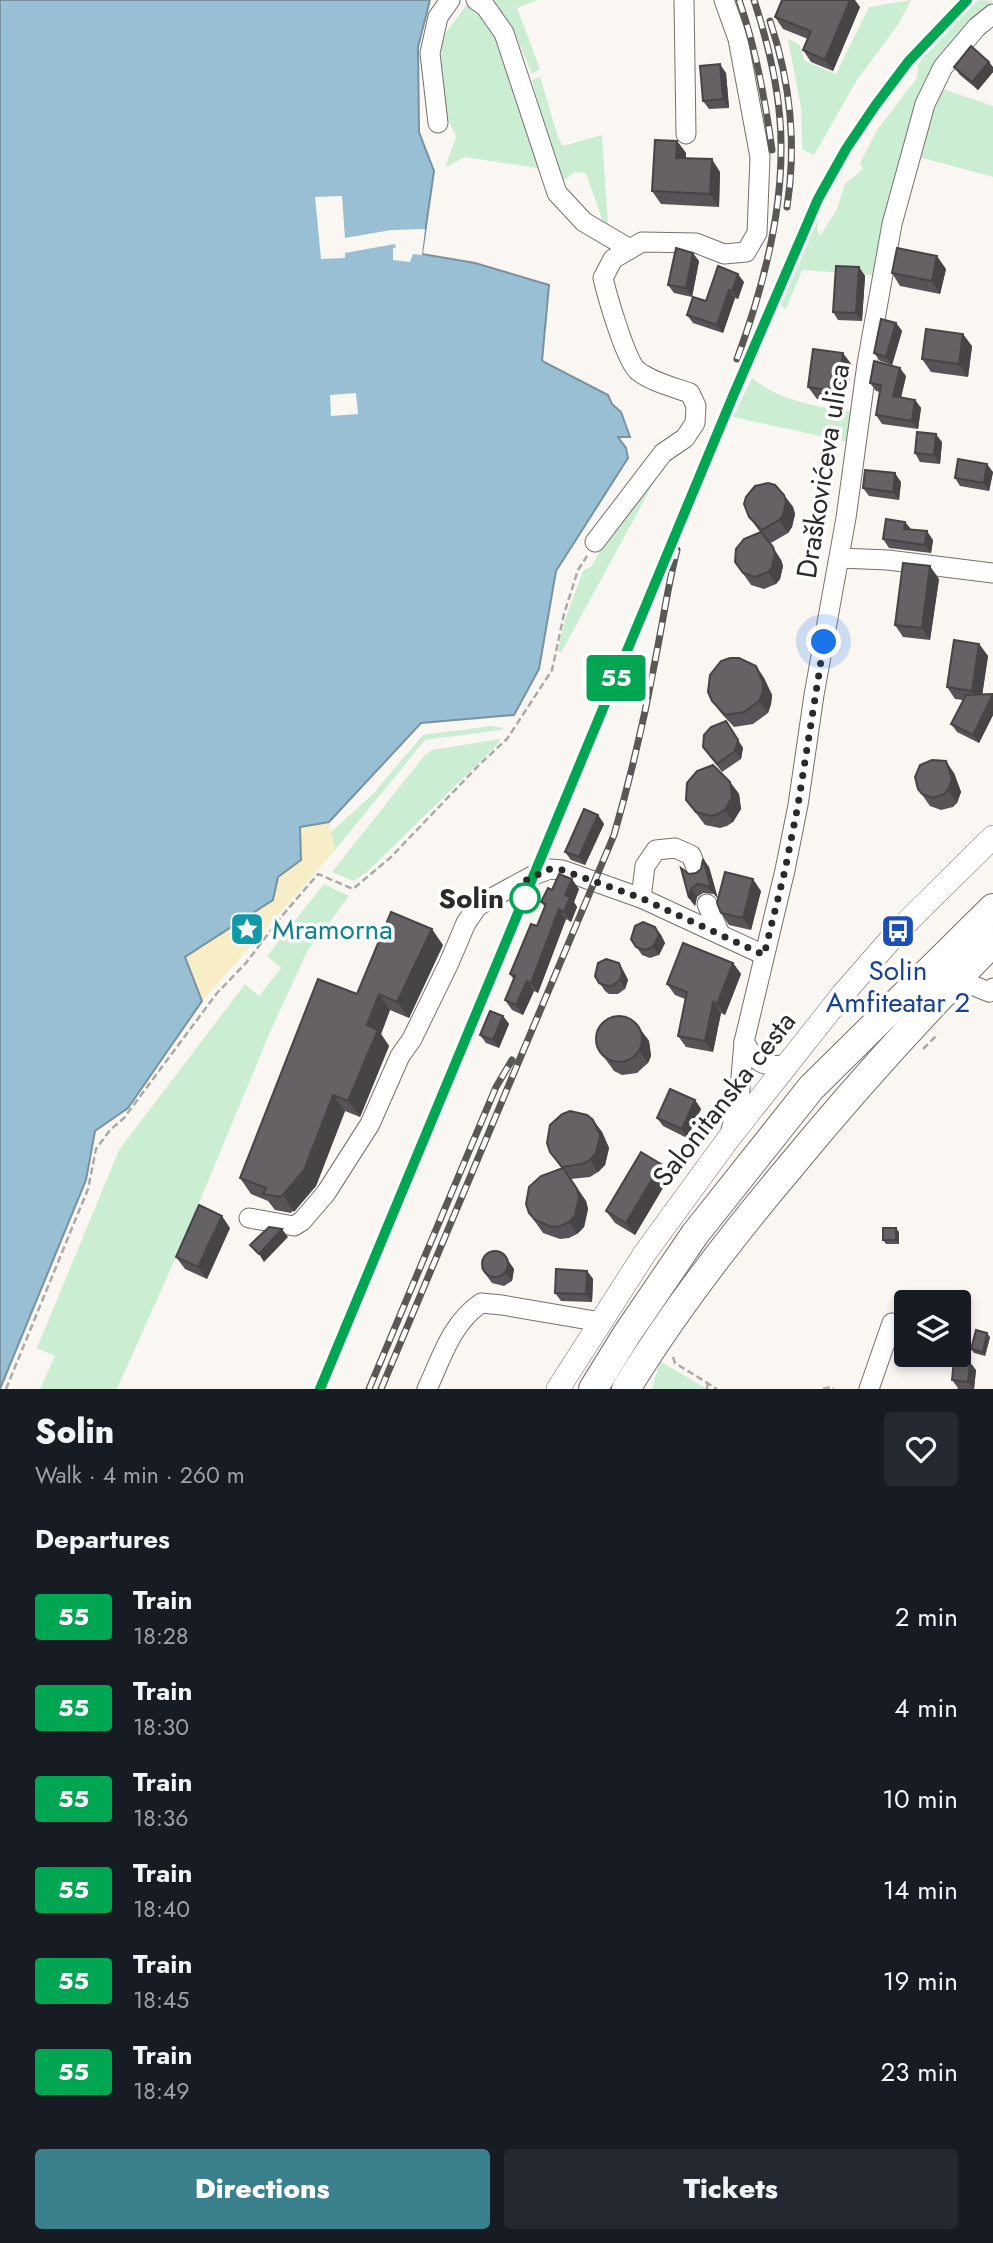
<!DOCTYPE html>
<html lang="en">
<head>
<meta charset="utf-8">
<style>
	:root { --surface:#171b24; --page:#242831; --text:#f1f3f6; --muted:#9ea1a6; --accent:#3b818d }
	body { margin:0; font-family:Jost,sans-serif; background:var(--page); color:var(--text); height:100vh; display:flex; flex-direction:column; font-size:26px; white-space:nowrap }
	* { box-sizing:border-box; margin:0 }
	p { font-size:23px; color:var(--muted) }
	.icon { flex:none; width:38px; height:38px; fill:none; stroke:currentColor; stroke-width:2; stroke-linecap:round; stroke-linejoin:round }
	.map { position:relative; height:1389px; overflow:hidden }
	.drawer { display:flex; flex-direction:column; background:var(--surface); flex:1 }
	.drawer>* { flex:none }
	.badge { padding:0 14px; border-radius:5px; font-size:24px; line-height:46px }
	.tools { position:absolute; left:894px; top:1290px; display:grid; gap:14px }
	.tools a { display:grid; place-items:center; width:77px; height:77px; border-radius:7px; background:var(--surface); box-shadow:0 4px 10px #0003; font-size:35px }
	.you { position:absolute; width:35px; height:35px; margin:-18px; border:5px solid #fff; border-radius:50%; background:#1a73e8; box-shadow:0 0 0 10px #1a73e833 }
	.map>.badge { position:absolute; translate:-50% -50%; box-shadow:0 0 0 4px #fff }
	h2 { padding:0 35px; font-size:26px; line-height:63px }
	.round { display:grid; place-items:center; flex:none; width:74px; height:74px; border-radius:7px; background:var(--page) }
	.head { display:flex; align-items:center; justify-content:space-between; height:119px; padding:0 35px }
	h1 { font-size:33px; font-weight:800; line-height:52px }
	.action { display:flex; gap:14px; margin-top:auto; padding:14px 35px }
	.action a { flex:1; height:80px; border-radius:7px; background:var(--accent); color:#fff; font-size:28px; font-weight:800; line-height:80px; text-align:center }
	.action a+a { background:var(--page); color:var(--text) }
	ul { padding:0; list-style:none }
	li { display:flex; align-items:center; gap:21px; height:91px; padding:0 35px }
	li div { flex:1 }
	li b { display:block; font-size:26px }
	li em { font-style:normal }
	li .badge { min-width:77px; font-weight:700; text-align:center }
	.map>svg:first-child { display:block }
	.green { fill:#cbedd2 }
	.sand { fill:#f7eec8 }
	.water { fill:#99bfd4; stroke:#7892a0; stroke-width:2 }
	.pier { fill:#faf6f2 }
	.lines { fill:none; stroke-linecap:round; stroke-linejoin:round }
	.minor-casing { stroke:#75716d; stroke-width:21 }
	.major-casing { stroke:#75716d; stroke-width:24 }
	.highway-casing { stroke:#75716d; stroke-width:30 }
	.path { stroke:#aca9a6; stroke-width:2.5; stroke-dasharray:7 3.5; stroke-linecap:butt }
	.minor { stroke:#fff; stroke-width:19 }
	.major { stroke:#fff; stroke-width:23 }
	.highway { stroke:#fff; stroke-width:28 }
	.rail-casing { stroke:#595855; stroke-width:7 }
	.rail { stroke:#fff; stroke-width:4.5; stroke-dasharray:13; stroke-linecap:butt }
	.wall { fill:#585356 }
	.shaded-wall { fill:#474446 }
	.building { fill:#666164; stroke:#474446; stroke-width:2 }
	.line-casing { stroke:#fff; stroke-width:16 }
	.line { stroke:#00a651; stroke-width:10 }
	.walk { stroke:#2b2a28; stroke-width:7; stroke-dasharray:0 12.6 }
	.stop-dot { fill:#fff; stroke:#00a651; stroke-width:3.5 }
	.labels { text-anchor:middle; dominant-baseline:central; stroke-width:7; stroke-linejoin:round; paint-order:stroke }
	.street-label { font-size:28px; fill:#2b2a28; stroke:#fff }
	.stop-label { font-size:28px; font-weight:bold; fill:#2b2a28; stroke:#fff; text-anchor:end }
	.culture-label { font-size:28px; fill:#0d838f; stroke:#fff; text-anchor:start }
	.transit-label { font-size:28px; fill:#164399; stroke:#fff }
</style>
</head>
<body>
<div class="map">
<svg width="993" height="1389" viewBox="0 0 993 1389">
	<rect width="100%" height="100%" fill="#faf6f2"/>
	<!-- green -->
	<g class="green">
		<path d="M492,0H538L517,8L540,69L532,74L512,27Z"/>
		<path d="M911,0L899,23L857,80L814,155L802,149L801,108L788,39L799,44L805,61L836,74L869,7Z"/>
		<path d="M978,0L993,1C971,24 944,44 929,73C916,96 910,124 903,149C891,191 879,232 873,275L802,270L786,309L777,304L819,218L817,230L820,236L837,209L845,184L863,169L860,163L877,130L917,78L918,64L934,44Z"/>
		<path d="M469,2L500,34L544,169L464,157L445,168L456,137L442,106L441,39Z"/>
		<path d="M540,77L558,137L563,146L602,135L608,226L604,225L586,173L575,172L560,183L532,80Z"/>
		<path d="M943,89L993,106V177L919,157L935,105Z"/>
		<path d="M752,378C780,401 817,407 852,412L848,442L733,417Z"/>
		<path d="M666,460L561,653L558,650L564,623L583,571L592,566L611,529Z"/>
		<path d="M491,726L504,728L501,730L425,740L335,850L331,832L372,795L423,735Z"/>
		<path d="M500,739L498,744L367,872L353,881L332,872L424,756L432,750Z"/>
		<path d="M324,884L349,896L308,950L270,1032L184,1239L117,1389H40L55,1356L37,1348L119,1150L245,984L259,996L281,968L267,956Z"/>
		<path d="M660,1361L707,1389H652Z"/>
	</g>
	<!-- sand -->
	<path class="sand" d="M329,822L335,850L202,1001L185,957L272,901L278,877L301,860L300,827Z"/>
	<!-- water -->
	<path class="water" d="M0,0H430L418,47L419,132L434,171L422,254L475,263L549,285L542,361L608,395L612,404L621,412L630,437H618L626,448L628,458L556,571L539,669L514,715L421,723L329,822L300,827L301,860L278,877L273,900L185,957L202,1001L128,1108L95,1131L86,1180L0,1389Z"/>
	<!-- pier -->
	<g class="pier">
		<path d="M342,196L345,238L391,230L425,229L422,255L413,254L410,262L393,260V248H396L395,244L345,253V258L321,259L315,197Z"/>
		<path d="M356,393L358,414L331,416L330,395Z"/>
	</g>
	<g class="lines">
		<!-- minor casing -->
		<g class="minor-casing">
			<g id="minor">
				<path d="M476,0L485,6L504,33L557,193L584,222L630,249"/>
				<path d="M684,0L686,134"/>
				<path d="M438,123L430,53L438,17L450,0"/>
				<path d="M595,542L663,453L685,438L695,423L696,406L690,393C673,387 652,382 638,371C626,362 607,295 603,278L613,259L642,242L696,243L724,254L746,252L757,233L760,157L738,39L724,0"/>
				<path d="M839,558L888,560L993,573"/>
				<path d="M641,898L645,866L656,850L675,848L691,855L697,870"/>
				<path d="M707,904L720,934"/>
				<path d="M957,979L989,992L993,988"/>
				<path d="M744,1042C756,1062 763,1069 788,1064"/>
				<path d="M730,1134L739,1100L744,1042L785,870L798,805L814,695L846,518L867,364L892,224L925,104L943,67L977,27L993,14"/>
				<path d="M249,1218L294,1226L302,1221L326,1193L370,1124L400,1056L412,1039L449,963L466,923L477,907L488,900L534,875L550,869L562,870L641,898L764,955"/>
				<path d="M427,1389C442,1357 451,1324 481,1303L502,1305L601,1322"/>
				<path d="M869,1389L892,1323"/>
			</g>
		</g>
		<!-- major casing -->
		<g class="major-casing">
			<path id="major" d="M558,1389L645,1253L729,1138L843,994L898,931L993,837"/>
		</g>
		<!-- highway casing -->
		<g class="highway-casing">
			<g id="highway">
				<path d="M593,1389L627,1334L695,1234L811,1088L993,908"/>
				<path d="M626,1389C674,1310 730,1238 790,1167C854,1089 922,1014 993,942"/>
			</g>
		</g>
		<!-- path -->
		<g class="path">
			<path d="M923,1049L938,1034"/>
			<path d="M673,1357L675,1363L717,1389"/>
			<path d="M6,1389L88,1189L96,1149L110,1130L124,1118L217,993L246,963L281,917L318,874L353,889L390,858L479,765L507,739L552,670L564,614L578,570L587,556"/>
			<path d="M707,1389L708,1380"/>
			<path d="M823,1389L831,1387L834,1389"/>
		</g>
		<!-- minor -->
		<use href="#minor" class="minor"/>
		<!-- major -->
		<use href="#major" class="major"/>
		<!-- highway -->
		<use href="#highway" class="highway"/>
		<!-- rail casing -->
		<g class="rail-casing">
			<g id="rail">
				<path d="M739,0C756,49 765,98 772,150"/>
				<path d="M770,21C790,81 797,143 787,207"/>
				<path d="M737,359C761,294 781,222 781,151C782,100 770,49 754,0"/>
				<path d="M320,1389L733,396L818,199L846,149L875,106L908,63L967,0"/>
				<path d="M369,1389L496,1087L512,1060"/>
				<path d="M381,1389L614,835C631,776 645,716 656,656C663,621 668,585 677,550"/>
			</g>
		</g>
		<!-- rail -->
		<use href="#rail" class="rail"/>
	</g>
	<!-- wall -->
	<g class="wall">
		<path d="M860,7L833,71L811,62L803,50L808,39L783,29L775,17Z"/>
		<path d="M954,67H993V72L978,90L960,75Z"/>
		<path d="M726,73L729,108L709,109L703,101Z"/>
		<path d="M677,141L686,153V158L720,172L719,207L661,204L652,191Z"/>
		<path d="M699,261L692,297L674,293L668,285Z"/>
		<path d="M859,267L865,276L862,321L838,320L833,312Z"/>
		<path d="M946,269L940,294L900,286L892,273Z"/>
		<path d="M744,282L738,299L735,298L723,333L693,323L687,315L706,301Z"/>
		<path d="M896,323L902,331L892,365L880,361L874,353Z"/>
		<path d="M972,346L968,377L931,372L922,359Z"/>
		<path d="M852,365L848,390H846L844,403L817,399L808,387Z"/>
		<path d="M906,376L901,398L915,400L921,408L918,429L882,424L876,415L880,392L876,391L870,383Z"/>
		<path d="M942,442L940,464L920,462L915,453Z"/>
		<path d="M993,472L989,491L960,486L955,478Z"/>
		<path d="M901,482L899,500L869,496L863,488Z"/>
		<path d="M784,495L793,507L795,514L792,527L788,533L771,543L765,537L781,560L783,566L780,579L776,584L764,589L751,585L735,562L760,532L749,517Z"/>
		<path d="M905,522L911,529L933,540L931,553L889,548L883,539Z"/>
		<path d="M939,579L930,640L903,637L895,625Z"/>
		<path d="M979,644L988,656L982,695L993,694V715L979,743L957,732L951,724L963,700L955,699L947,687Z"/>
		<path d="M756,666L764,678L772,695L771,704L768,713L753,724L734,727L721,713L712,701Z"/>
		<path d="M726,721L743,748L741,759L722,772L703,747Z"/>
		<path d="M954,773L961,792L957,803L953,807L941,810L930,806L918,789Z"/>
		<path d="M730,782L739,794L741,809L733,822L727,826L720,828L705,825L686,800Z"/>
		<path d="M598,815L604,824L585,865L571,860L565,852Z"/>
		<path d="M703,859L709,867L718,899L761,891L751,930L729,925L721,913L718,899L714,894L703,893L697,897L695,906L689,898V874L696,873L701,869Z"/>
		<path d="M579,889L574,902L577,907L571,922L566,919L538,993L534,991L523,1015L512,1010L505,1000L514,980L510,974L537,926L545,907L541,902L552,890Z"/>
		<path d="M655,927L661,935L665,943L659,955L650,958L642,955L631,939Z"/>
		<path d="M443,945L409,1018L390,1010L381,1034L389,1046L360,1117L345,1111L316,1186L291,1213L275,1210L268,1201L251,1194L240,1178L357,994Z"/>
		<path d="M619,963L624,972L628,980L625,989L618,994H609L605,991L595,976Z"/>
		<path d="M733,963L741,974L725,1015L721,1013L713,1052L686,1047L678,1036L685,999L675,995L667,984Z"/>
		<path d="M503,1016L509,1024L499,1048L486,1043L480,1035Z"/>
		<path d="M640,1029L649,1041L651,1056L648,1063L637,1073L622,1075L614,1071L596,1046Z"/>
		<path d="M695,1100L701,1109L687,1138L663,1126L657,1118Z"/>
		<path d="M593,1120L602,1132L609,1148L605,1165L598,1172L590,1177L571,1179L586,1201L588,1209L584,1227L577,1234L569,1238L560,1239L543,1233L529,1213L562,1169L550,1152Z"/>
		<path d="M670,1176L635,1235L615,1223L606,1211Z"/>
		<path d="M230,1228L207,1279L185,1269L176,1257Z"/>
		<path d="M899,1232V1244H886L883,1240Z"/>
		<path d="M481,1268L514,1269L512,1281L504,1286L492,1283Z"/>
		<path d="M587,1271L593,1279L592,1302L561,1301L555,1293Z"/>
		<path d="M990,1337L985,1356L974,1353L971,1349Z"/>
		<path d="M976,1370L974,1389H957L958,1388L952,1380Z"/>
	</g>
	<!-- shaded-wall -->
	<g class="shaded-wall">
		<path d="M850,0H855L860,7L833,71L825,60Z"/>
		<path d="M989,62L993,67V72L978,90L972,82Z"/>
		<path d="M720,64L726,73L729,108L723,99Z"/>
		<path d="M677,141L686,153L685,170L676,158Z"/>
		<path d="M712,159L720,172L719,207L710,194Z"/>
		<path d="M693,253L699,261L692,297L686,288Z"/>
		<path d="M937,256L946,269L940,294L932,281Z"/>
		<path d="M859,267L865,276L862,321L856,313Z"/>
		<path d="M738,274L744,282L738,299L732,291Z"/>
		<path d="M729,290L735,298L723,333L717,325Z"/>
		<path d="M896,323L902,331L892,365L886,357Z"/>
		<path d="M963,334L972,346L968,377L959,364Z"/>
		<path d="M843,353L852,365L848,390L839,378Z"/>
		<path d="M900,368L906,376L899,405L893,396Z"/>
		<path d="M837,378L846,390L844,403L835,391Z"/>
		<path d="M915,400L921,408L918,429L912,421Z"/>
		<path d="M936,434L942,442L940,464L934,455Z"/>
		<path d="M987,464L993,472L989,491L984,483Z"/>
		<path d="M895,473L901,482L899,500L893,492Z"/>
		<path d="M784,495L793,507L795,514L792,527L788,533L779,520Z"/>
		<path d="M905,522L911,530L904,529Z"/>
		<path d="M927,531L933,540L931,553L925,545Z"/>
		<path d="M773,547L781,560L783,566L780,579L776,584L768,572Z"/>
		<path d="M930,566L939,579L930,640L922,628Z"/>
		<path d="M979,644L988,656L981,703L972,691Z"/>
		<path d="M756,666L764,678L772,695L771,704L768,713L759,701Z"/>
		<path d="M993,696V715L979,743L973,735Z"/>
		<path d="M726,721L743,748L741,759L735,751Z"/>
		<path d="M946,761L954,773L961,792L957,803L948,790Z"/>
		<path d="M730,782L739,794L741,809L733,822L725,810Z"/>
		<path d="M598,815L604,824L585,865L579,857Z"/>
		<path d="M703,859L709,867L718,899L712,891Z"/>
		<path d="M572,879L579,889L574,902L577,907L571,922L564,912L565,895Z"/>
		<path d="M753,879L761,891L751,930L743,918Z"/>
		<path d="M691,889L697,897L695,906L689,898Z"/>
		<path d="M559,909L566,919L538,993L531,983Z"/>
		<path d="M655,927L661,935L665,943L659,955L653,947Z"/>
		<path d="M432,929L443,945L409,1018L397,1002Z"/>
		<path d="M619,963L624,972L628,980L625,989L620,980Z"/>
		<path d="M733,963L741,974L725,1015L717,1004Z"/>
		<path d="M527,981L534,991L523,1015L516,1005Z"/>
		<path d="M379,994L390,1010L381,1034L389,1046L360,1117L348,1101L367,1025Z"/>
		<path d="M713,1002L721,1013L713,1052L705,1041Z"/>
		<path d="M503,1016L509,1024L499,1048L493,1040Z"/>
		<path d="M640,1029L649,1041L651,1056L648,1063L639,1051Z"/>
		<path d="M333,1095L345,1111L316,1186L294,1212L283,1195Z"/>
		<path d="M695,1100L701,1109L687,1138L682,1129Z"/>
		<path d="M593,1120L602,1132L609,1148L605,1165L598,1172L590,1160Z"/>
		<path d="M661,1164L670,1176L635,1235L626,1223Z"/>
		<path d="M563,1168L586,1201L588,1209L584,1227L577,1234L569,1222Z"/>
		<path d="M222,1216L230,1228L207,1279L198,1267Z"/>
		<path d="M896,1228L899,1232V1244L896,1240Z"/>
		<path d="M282,1229L288,1237L264,1262L259,1254Z"/>
		<path d="M508,1260L514,1269L512,1281L506,1272Z"/>
		<path d="M587,1271L593,1279L592,1302L586,1294Z"/>
		<path d="M987,1333L990,1337L985,1356L983,1352Z"/>
		<path d="M970,1362L976,1370L974,1389L968,1382Z"/>
	</g>
	<!-- building -->
	<g class="building">
		<path d="M782,0H850L825,60L803,50L811,31L775,17Z"/>
		<path d="M971,46L989,62L972,82L954,67Z"/>
		<path d="M720,64L723,99L703,101L700,66Z"/>
		<path d="M655,140L677,141L676,158L712,159L710,194L652,191Z"/>
		<path d="M676,248L693,253L686,288L668,285Z"/>
		<path d="M897,248L937,256L932,281L892,273Z"/>
		<path d="M718,266L738,274L732,291L729,290L717,325L687,315L693,297L706,301Z"/>
		<path d="M836,266L859,267L856,313L833,312Z"/>
		<path d="M881,319L896,323L886,357L874,353Z"/>
		<path d="M926,329L963,334L959,364L922,359Z"/>
		<path d="M813,349L843,353L839,378H837L835,391L808,387Z"/>
		<path d="M874,361L900,368L893,396L915,400L912,421L876,415L881,385L870,383Z"/>
		<path d="M917,432L936,434L934,455L915,453Z"/>
		<path d="M958,459L987,464L984,483L955,478Z"/>
		<path d="M865,470L895,473L893,492L863,488Z"/>
		<path d="M768,483L775,485L784,495L786,502L783,515L779,520L762,530L749,517L744,504L746,497L755,486Z"/>
		<path d="M886,519L905,522L904,529L927,531L925,545L883,539Z"/>
		<path d="M761,532L773,547L775,554L772,567L768,572L755,577L743,573L735,562L736,549L744,539Z"/>
		<path d="M903,563L930,566L922,628L895,625Z"/>
		<path d="M954,640L979,644L972,691L947,687Z"/>
		<path d="M730,658H739L756,666L763,683V692L759,701L744,712L725,715L712,701L708,692L710,675L721,661Z"/>
		<path d="M993,694L973,735L951,724L966,695Z"/>
		<path d="M726,721L738,740L735,751L717,764L703,747L704,735L711,727Z"/>
		<path d="M932,760L946,761L952,779L948,790L944,794L933,798L922,794L918,789L915,777L920,765Z"/>
		<path d="M713,765L730,782L732,797L725,810L718,814L711,816L696,812L686,800L687,783L697,771Z"/>
		<path d="M584,809L598,815L579,857L565,852Z"/>
		<path d="M703,859L712,891L708,886L697,884L691,889L689,898L681,868L689,874L696,873L701,869Z"/>
		<path d="M725,872L753,879L743,918L721,913L717,903Z"/>
		<path d="M559,874L572,879L565,895L570,897L564,912L559,909L531,983L527,981L516,1005L505,1000L515,976L510,974L531,924L537,926L546,904L541,902L548,888L552,890Z"/>
		<path d="M391,912L432,929L397,1002L379,994L367,1025L378,1030L348,1101L333,1095L304,1170L283,1195L280,1197L263,1194L266,1188L240,1178L318,979L357,994Z"/>
		<path d="M643,922L655,927L659,935L653,947L645,950L636,947L631,939L635,926Z"/>
		<path d="M683,943L733,963L717,1004L713,1002L705,1041L678,1036L687,992L667,984Z"/>
		<path d="M606,959L619,963L622,972L620,980L612,986L603,985L599,983L595,976L598,963Z"/>
		<path d="M490,1011L503,1016L493,1040L480,1035Z"/>
		<circle cx="619" cy="1039" r="23"/>
		<path d="M670,1089L695,1100L682,1129L657,1118Z"/>
		<path d="M570,1111L587,1115L593,1120L600,1135L596,1153L590,1160L582,1164L562,1167L550,1152L547,1143L550,1125L562,1114Z"/>
		<path d="M641,1152L661,1164L626,1223L606,1211Z"/>
		<path d="M563,1168L577,1189L579,1197L575,1215L569,1222L561,1226L552,1227L535,1220L529,1213L526,1204L529,1187L541,1176Z"/>
		<path d="M199,1205L222,1216L198,1267L176,1257Z"/>
		<path d="M269,1227L282,1229L259,1254L250,1245Z"/>
		<rect x="883" y="1228" width="13" height="12"/>
		<circle cx="495" cy="1264" r="13"/>
		<path d="M556,1269L587,1271L586,1294L555,1293Z"/>
		<path d="M976,1330L987,1333L983,1352L971,1349Z"/>
		<path d="M954,1360L970,1362L968,1382L952,1380Z"/>
	</g>
	<g class="lines">
		<!-- line casing -->
		<g class="line-casing">
			<path id="line" d="M320,1389L733,396L818,199L846,149L875,106L908,62L967,0"/>
		</g>
		<!-- line -->
		<use href="#line" class="line"/>
		<!-- walk -->
		<path class="walk" d="M525,898L518,884L550,869L562,870L641,898L764,955L785,870L798,805L824,642"/>
	</g>
	<!-- icons -->
	<defs>
		<g id="sight-square" transform="scale(1.75)"><rect x="-9" y="-9" width="18" height="18" rx="4" fill="#0f9aa8" stroke="#fff"/><path d="M0-6L1.8-2.2L6-1.7L2.9 1.2L3.7 5.4L0 3.3L-3.7 5.4L-2.9 1.2L-6-1.7L-1.8-2.2Z" fill="#fff"/></g>
		<g id="bus-square" transform="scale(1.75)"><rect x="-9" y="-9" width="18" height="18" rx="4" fill="#1a4fb4" stroke="#fff"/><path d="M-5-6H5V4H4V6H2V4H-2V6H-4V4H-5ZM-3.5-4V0h7V-4ZM-3.5 1.2v1.5H-2V1.2ZM2 1.2v1.5H3.5V1.2Z" fill="#fff"/></g>
	</defs>
	<g fill-rule="evenodd">
		<use href="#sight-square" x="247" y="929"/>
		<use href="#bus-square" x="898" y="931"/>
	</g>
	<!-- markers -->
	<circle class="stop-dot" cx="525" cy="898" r="14"/>
	<g class="labels">
		<!-- street labels -->
		<g class="street-label">
			<text transform="translate(823 471) rotate(-81)">Draškovićeva ulica</text>
			<text transform="translate(724 1099) rotate(-52)">Salonitanska cesta</text>
		</g>
		<!-- stop labels -->
		<g class="stop-label">
			<text x="504" y="898">Solin</text>
		</g>
		<!-- culture labels -->
		<g class="culture-label">
			<text x="272" y="929">Mramorna</text>
		</g>
		<!-- transit labels -->
		<g class="transit-label">
			<text x="898" y="970">Solin<tspan x="898" dy="32">Amfiteatar 2</tspan></text>
		</g>
	</g>
</svg>
<div class="tools">
<a><svg class="icon" aria-label="layers" viewBox="0 0 24 24"><path d="M12 4l9 5-9 5-9-5zM3 14l9 5 9-5"/></svg></a>
</div>
<div class="you" style="left:824px;top:642px"></div>
<b class="badge" style="left:616px;top:678px;background:#00a651;color:#fff">55</b>
</div>
<section class="drawer">
<div class="head"><div><h1>Solin</h1><p>Walk · 4 min · 260 m</p></div><a class="round"><svg class="icon" aria-label="heart" viewBox="0 0 24 24"><path d="M12 20l-8-8c-3-5 5-10 8-4 3-6 11-1 8 4z"/></svg></a></div>
<h2>Departures</h2>
<ul>
<li><span class="badge" style="background:#00a651;color:#fff">55</span><div><b>Train</b><p>18:28</p></div><em>2 min</em></li>
<li><span class="badge" style="background:#00a651;color:#fff">55</span><div><b>Train</b><p>18:30</p></div><em>4 min</em></li>
<li><span class="badge" style="background:#00a651;color:#fff">55</span><div><b>Train</b><p>18:36</p></div><em>10 min</em></li>
<li><span class="badge" style="background:#00a651;color:#fff">55</span><div><b>Train</b><p>18:40</p></div><em>14 min</em></li>
<li><span class="badge" style="background:#00a651;color:#fff">55</span><div><b>Train</b><p>18:45</p></div><em>19 min</em></li>
<li><span class="badge" style="background:#00a651;color:#fff">55</span><div><b>Train</b><p>18:49</p></div><em>23 min</em></li>
</ul>
<div class="action"><a>Directions</a><a>Tickets</a></div>
</section>
</body>
</html>
